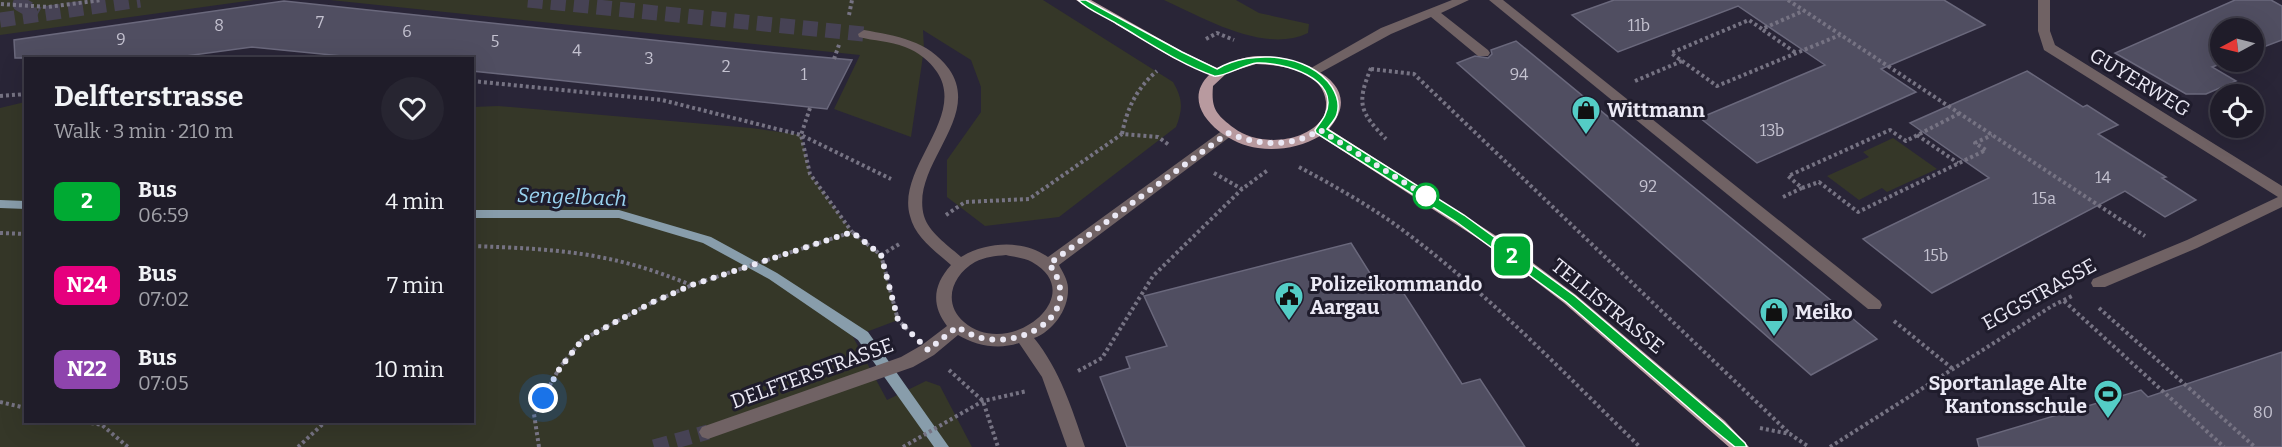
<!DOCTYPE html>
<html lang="en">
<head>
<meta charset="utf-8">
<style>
	:root { --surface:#1f1c29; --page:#272531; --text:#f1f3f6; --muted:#a1a1a8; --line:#3c3a46 }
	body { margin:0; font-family:Bitter,serif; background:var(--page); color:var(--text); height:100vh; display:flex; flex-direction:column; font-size:22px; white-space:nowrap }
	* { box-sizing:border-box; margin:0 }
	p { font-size:20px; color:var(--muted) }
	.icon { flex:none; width:33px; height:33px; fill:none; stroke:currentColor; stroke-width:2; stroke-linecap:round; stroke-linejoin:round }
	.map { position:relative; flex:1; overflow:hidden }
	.panel { position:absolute; left:24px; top:57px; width:450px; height:366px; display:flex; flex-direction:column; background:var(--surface); border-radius:0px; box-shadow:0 6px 24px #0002,0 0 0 2px var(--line) }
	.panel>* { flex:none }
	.badge { padding:0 12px; border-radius:9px; font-size:21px; line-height:39px }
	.needle { width:39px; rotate:263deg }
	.fabs { position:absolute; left:2210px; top:18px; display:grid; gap:12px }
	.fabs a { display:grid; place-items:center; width:54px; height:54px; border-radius:50%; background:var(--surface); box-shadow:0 6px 24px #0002,0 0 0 2px var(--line); font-size:30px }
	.you { position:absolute; width:30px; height:30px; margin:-15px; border:4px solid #fff; border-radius:50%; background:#1a73e8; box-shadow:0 0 0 9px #1a73e833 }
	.map>.badge { position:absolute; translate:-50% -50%; box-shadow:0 0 0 3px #fff }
	.round { display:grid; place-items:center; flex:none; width:63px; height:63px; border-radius:32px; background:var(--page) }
	.headline { display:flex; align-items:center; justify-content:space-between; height:102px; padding:0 30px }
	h1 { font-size:28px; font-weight:700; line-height:45px }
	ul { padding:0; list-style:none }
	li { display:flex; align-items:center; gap:18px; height:84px; padding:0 30px }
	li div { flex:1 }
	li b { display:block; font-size:22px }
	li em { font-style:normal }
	li .badge { min-width:66px; font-weight:700; text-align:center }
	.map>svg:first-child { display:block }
	.green { fill:#353728 }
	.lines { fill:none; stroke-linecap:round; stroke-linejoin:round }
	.stream { fill:#889dab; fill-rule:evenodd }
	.building { fill:#504e61; stroke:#6a687c; stroke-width:1.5 }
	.minor-tunnel { stroke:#464254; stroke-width:15; stroke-dasharray:15 8; stroke-linecap:butt }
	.path { stroke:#767383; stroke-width:4; stroke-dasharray:3 3; stroke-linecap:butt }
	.minor { fill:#706264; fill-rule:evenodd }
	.major { fill:#b89a9f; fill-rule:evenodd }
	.line { fill:#0a3; stroke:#fff; stroke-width:1.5 }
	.walk { stroke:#ebe9f5; stroke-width:6; stroke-dasharray:0 10.8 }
	.stop-dot { fill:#fff; stroke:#0a3; stroke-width:3 }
	.labels { text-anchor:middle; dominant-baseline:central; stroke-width:6; stroke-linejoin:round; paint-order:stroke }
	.number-label { font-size:16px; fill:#c4c2d0 }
	.street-label { font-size:20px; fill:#ebe9f5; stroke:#1f1c2c }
	.poi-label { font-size:20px; font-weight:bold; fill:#ebe9f5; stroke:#1f1c2c; text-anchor:start }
	.water-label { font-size:21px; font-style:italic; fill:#99d3f0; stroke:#1f1c2c }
</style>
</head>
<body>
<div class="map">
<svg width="2282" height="447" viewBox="0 0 2282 447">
	<rect width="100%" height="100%" fill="#292537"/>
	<!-- green -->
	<g class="green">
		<path d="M0,0H254L0,35Z"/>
		<path d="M330,0H1043L1173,82C1183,99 1183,109 1176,127L1059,217L985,226L947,197V160L981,112V87L971,60L923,30L924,49L911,137L834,109L860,55Z"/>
		<path d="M1164,0H1236L1259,13L1309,24L1308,33C1264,54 1204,18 1164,0Z"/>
		<path d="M25,102L26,422H472L473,107L498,106L751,128L801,135L810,174L852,232L881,255L898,320L853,337L887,400L926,381L940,386L972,447H0V108Z"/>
		<path d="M1893,138L1937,169L1887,192L1882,188L1859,200L1827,176L1869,157L1863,152Z"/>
	</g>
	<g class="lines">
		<!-- stream -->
		<g class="stream">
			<path d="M0,200L26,201V209L0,208Z"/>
			<path d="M472,210H619L711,237L777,273L868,332L949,447H934L858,340L769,279L703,243L619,218H472Z"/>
		</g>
	</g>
	<!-- building -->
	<g class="building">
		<path d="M1614,0H1944L1985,25L1881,69L1916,92L1757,163L1700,118L1825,65L1738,6L1618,52L1572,15Z"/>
		<path d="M2235,0H2271L2282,6V40L2253,51V28H2220V62H2226L2212,67L2236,81L2206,94H2186L2115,53Z"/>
		<path d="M284,1L776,53L852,60L827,109L472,71V58H362L252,47L171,58H15L14,40Z"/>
		<path d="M1516,41L1833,302L1877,339L1811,375L1457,63L1475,56L1488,58L1492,54L1491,50Z"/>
		<path d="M2027,71L2083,107L2087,105L2118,125L2098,134L2166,177L2162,178L2196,200L2165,217L2125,191L1932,293L1863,239L1989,178L1910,123Z"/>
		<path d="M1351,243L1383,294L1401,289L1462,384L1480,379L1525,447H1127L1100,377L1130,368L1126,357L1167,346L1144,296Z"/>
		<path d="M2282,352V447H1979L1977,439L2141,390L2148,397Z"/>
	</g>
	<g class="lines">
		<!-- minor-tunnel -->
		<g class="minor-tunnel">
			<path d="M22,0L20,4L38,14"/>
			<path d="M528,0L864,34"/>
			<path d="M0,20L140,0"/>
			<path d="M654,447L708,432"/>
		</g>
		<!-- path -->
		<g class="path">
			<path d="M1788,0L2145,236"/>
			<path d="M1,4L48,7L102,0"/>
			<path d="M849,15L852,0"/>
			<path d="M1763,30L1796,53"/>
			<path d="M1206,39L1217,33L1234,40"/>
			<path d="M834,59L840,42"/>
			<path d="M1682,61L1717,86L1840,35"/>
			<path d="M1371,68C1356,104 1360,112 1386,139"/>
			<path d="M1371,69L1414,74L1790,434"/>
			<path d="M472,81L662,100L801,135L891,179"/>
			<path d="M1635,81L1682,61L1671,53L1749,20L1762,29L1803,11"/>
			<path d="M0,96L26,94"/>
			<path d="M810,108L801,135L810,174L852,232"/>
			<path d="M1122,134C1127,108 1137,88 1157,71"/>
			<path d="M1917,135L1958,163"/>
			<path d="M1299,167C1331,184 1363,202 1393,223C1483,288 1561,370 1640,447"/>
			<path d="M1214,173L1242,189"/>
			<path d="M1802,188L1819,182L1858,212L1986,150L1975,143L1992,135"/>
			<path d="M1783,197L1802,188L1788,176L1890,130L1906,141L1960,113"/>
			<path d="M946,215L965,202L1029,199L1122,134L1158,137L1169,145"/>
			<path d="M0,233L26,234"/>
			<path d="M472,246C556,249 612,252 691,285"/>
			<path d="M881,255L901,243"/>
			<path d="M2064,301L2224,447"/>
			<path d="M2099,308L2255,447"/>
			<path d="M1894,321L1953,369"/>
			<path d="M949,370L983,401L998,447"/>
			<path d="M1078,371L1102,358L1153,276L1242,189L1268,170"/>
			<path d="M0,402L26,408"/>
			<path d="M85,422L102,425L128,447"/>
			<path d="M1760,428L1790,434L1809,447"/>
			<path d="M298,447L325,422"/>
			<path d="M539,447L534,414L560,367L582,340L653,302L692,285L852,232L881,255L898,320L909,331"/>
			<path d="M903,447L983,401L1027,391"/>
			<path d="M1830,447L2052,306L2074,295"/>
		</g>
		<!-- minor -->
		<g class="minor">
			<path d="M1452,0H1469L1441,13L1488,50L1490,53L1488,56H1478L1431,17L1391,34L1316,75H1306L1304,72L1381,28Z"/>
			<path d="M1489,0H1503L1880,301L1882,305L1880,309H1868Z"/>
			<path d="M2038,0H2050V31L2055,45L2282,186V207L2197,248L2105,287H2093L2091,283L2093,279L2187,240L2278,197L2044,50L2038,31Z"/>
			<path d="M864,30C896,36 928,40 949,69C983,118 910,165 924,216C929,233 948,245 961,257C986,242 1023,239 1048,257L1223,130H1233L1235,133L1059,265C1062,271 1068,280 1068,288C1069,309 1053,331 1034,338C1060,370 1072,409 1085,447H1067L1042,377L1019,343C999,350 976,346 958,335L934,355L913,367L708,439L702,437L699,432L702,427L901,357L922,345L947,326C931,305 933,285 951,265C935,251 915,237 910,216C896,168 967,117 937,72C929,60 918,52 905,47C890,41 874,41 859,37L858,34ZM1006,255C1014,257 1025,258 1032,262C1091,295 1009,361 964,322C942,303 952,275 975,262C985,257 995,256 1006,255Z"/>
		</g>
		<!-- major -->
		<path class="major" d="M1076,0H1091L1183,52L1217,68C1229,63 1245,56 1258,56C1295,55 1370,81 1329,129L1501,239L1576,295L1725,421L1749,447H1729L1564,303L1491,247L1320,136C1301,147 1279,151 1258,148C1225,144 1176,106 1210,74L1173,58ZM1256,64C1281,65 1323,70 1326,102C1326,108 1326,114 1322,119C1304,144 1257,146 1234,128C1216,114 1211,109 1213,86L1227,73Z"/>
	</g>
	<!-- line -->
	<path class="line" d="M1078,0H1086L1182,52L1217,69C1251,49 1309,53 1332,87C1337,95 1340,104 1337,114C1336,119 1330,125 1327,129L1464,215L1575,296L1723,422L1745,443L1747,447H1735L1714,430L1566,302L1455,221L1316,133L1315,130C1318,125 1323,120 1325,115C1342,78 1282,62 1257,63C1245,64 1222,78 1214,76C1180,64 1148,42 1117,24C1104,16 1088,10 1078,0Z"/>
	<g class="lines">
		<!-- walk -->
		<path class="walk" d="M543,398L560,368L582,340L653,302L692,285L852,232L881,255L898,320L928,350L957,327C966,332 976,338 987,339C1031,345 1084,310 1049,264L1228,133C1260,146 1290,148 1320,130L1426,196"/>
	</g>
	<!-- icons -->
	<defs>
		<g id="shop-pin" transform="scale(1.5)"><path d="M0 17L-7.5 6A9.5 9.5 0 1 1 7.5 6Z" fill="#54cdc6" stroke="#1f1c2c"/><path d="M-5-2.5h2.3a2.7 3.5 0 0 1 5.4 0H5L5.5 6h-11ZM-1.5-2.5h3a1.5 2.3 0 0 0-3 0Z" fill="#111"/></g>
		<g id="civic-pin" transform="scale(1.5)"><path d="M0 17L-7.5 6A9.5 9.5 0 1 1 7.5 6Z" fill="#54cdc6" stroke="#1f1c2c"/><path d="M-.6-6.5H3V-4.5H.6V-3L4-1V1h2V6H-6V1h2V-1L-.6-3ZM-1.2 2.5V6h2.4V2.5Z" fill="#111"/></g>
		<g id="stadium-pin" transform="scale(1.5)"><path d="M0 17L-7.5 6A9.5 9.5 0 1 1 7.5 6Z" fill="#54cdc6" stroke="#1f1c2c"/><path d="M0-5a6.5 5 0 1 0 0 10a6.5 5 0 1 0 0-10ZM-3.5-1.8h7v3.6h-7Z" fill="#111"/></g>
	</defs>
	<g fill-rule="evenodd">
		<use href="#shop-pin" x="1586" y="110"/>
		<use href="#civic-pin" x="1289" y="296"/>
		<use href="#shop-pin" x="1774" y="312"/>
		<use href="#stadium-pin" x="2108" y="394"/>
	</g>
	<!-- markers -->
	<circle class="stop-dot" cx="1426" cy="196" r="12"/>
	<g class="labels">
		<!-- number labels -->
		<g class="number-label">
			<text x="320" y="22">7</text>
			<text x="219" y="25">8</text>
			<text x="1639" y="25">11b</text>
			<text x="407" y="31">6</text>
			<text x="121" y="39">9</text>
			<text x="495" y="41">5</text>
			<text x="577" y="50">4</text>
			<text x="649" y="58">3</text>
			<text x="726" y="66">2</text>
			<text x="804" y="74">1</text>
			<text x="1519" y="74">94</text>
			<text x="1772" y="130">13b</text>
			<text x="2103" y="177">14</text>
			<text x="1648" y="186">92</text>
			<text x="2044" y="198">15a</text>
			<text x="1936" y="255">15b</text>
			<text x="2263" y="412">80</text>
		</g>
		<!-- street labels -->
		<g class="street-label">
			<text transform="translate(2140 82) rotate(31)">GUYERWEG</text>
			<text transform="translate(2039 294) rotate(-29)">EGGSTRASSE</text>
			<text transform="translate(1608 306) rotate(39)">TELLISTRASSE</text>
			<text transform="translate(812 373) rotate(-20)">DELFTERSTRASSE</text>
		</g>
		<!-- poi labels -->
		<g class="poi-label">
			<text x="1607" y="110">Wittmann</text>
			<text x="1310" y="284">Polizeikommando<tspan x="1310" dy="23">Aargau</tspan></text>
			<text x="1795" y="312">Meiko</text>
			<text x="2087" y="383" text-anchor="end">Sportanlage Alte<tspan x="2087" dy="23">Kantonsschule</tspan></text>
		</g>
		<!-- water labels -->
		<g class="water-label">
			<text transform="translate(572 197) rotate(2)">Sengelbach</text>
		</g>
	</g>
</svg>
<div class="fabs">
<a><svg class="needle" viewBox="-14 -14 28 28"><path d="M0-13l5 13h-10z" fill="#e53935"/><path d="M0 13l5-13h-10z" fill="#a1a1a8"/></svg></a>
<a><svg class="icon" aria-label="locate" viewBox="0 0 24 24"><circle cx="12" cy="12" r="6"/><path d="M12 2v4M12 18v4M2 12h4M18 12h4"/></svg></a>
</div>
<div class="you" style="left:543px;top:398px"></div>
<b class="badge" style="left:1512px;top:256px;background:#0a3;color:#fff">2</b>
<section class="panel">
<div class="headline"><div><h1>Delfterstrasse</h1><p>Walk · 3 min · 210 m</p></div><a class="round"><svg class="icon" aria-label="heart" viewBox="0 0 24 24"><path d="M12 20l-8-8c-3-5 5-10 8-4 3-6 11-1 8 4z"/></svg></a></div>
<ul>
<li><span class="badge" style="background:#0a3;color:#fff">2</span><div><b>Bus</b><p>06:59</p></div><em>4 min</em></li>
<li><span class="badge" style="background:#e6007e;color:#fff">N24</span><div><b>Bus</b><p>07:02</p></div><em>7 min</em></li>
<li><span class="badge" style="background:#8e44ad;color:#fff">N22</span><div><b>Bus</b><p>07:05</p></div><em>10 min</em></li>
</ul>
</section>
</div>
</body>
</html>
